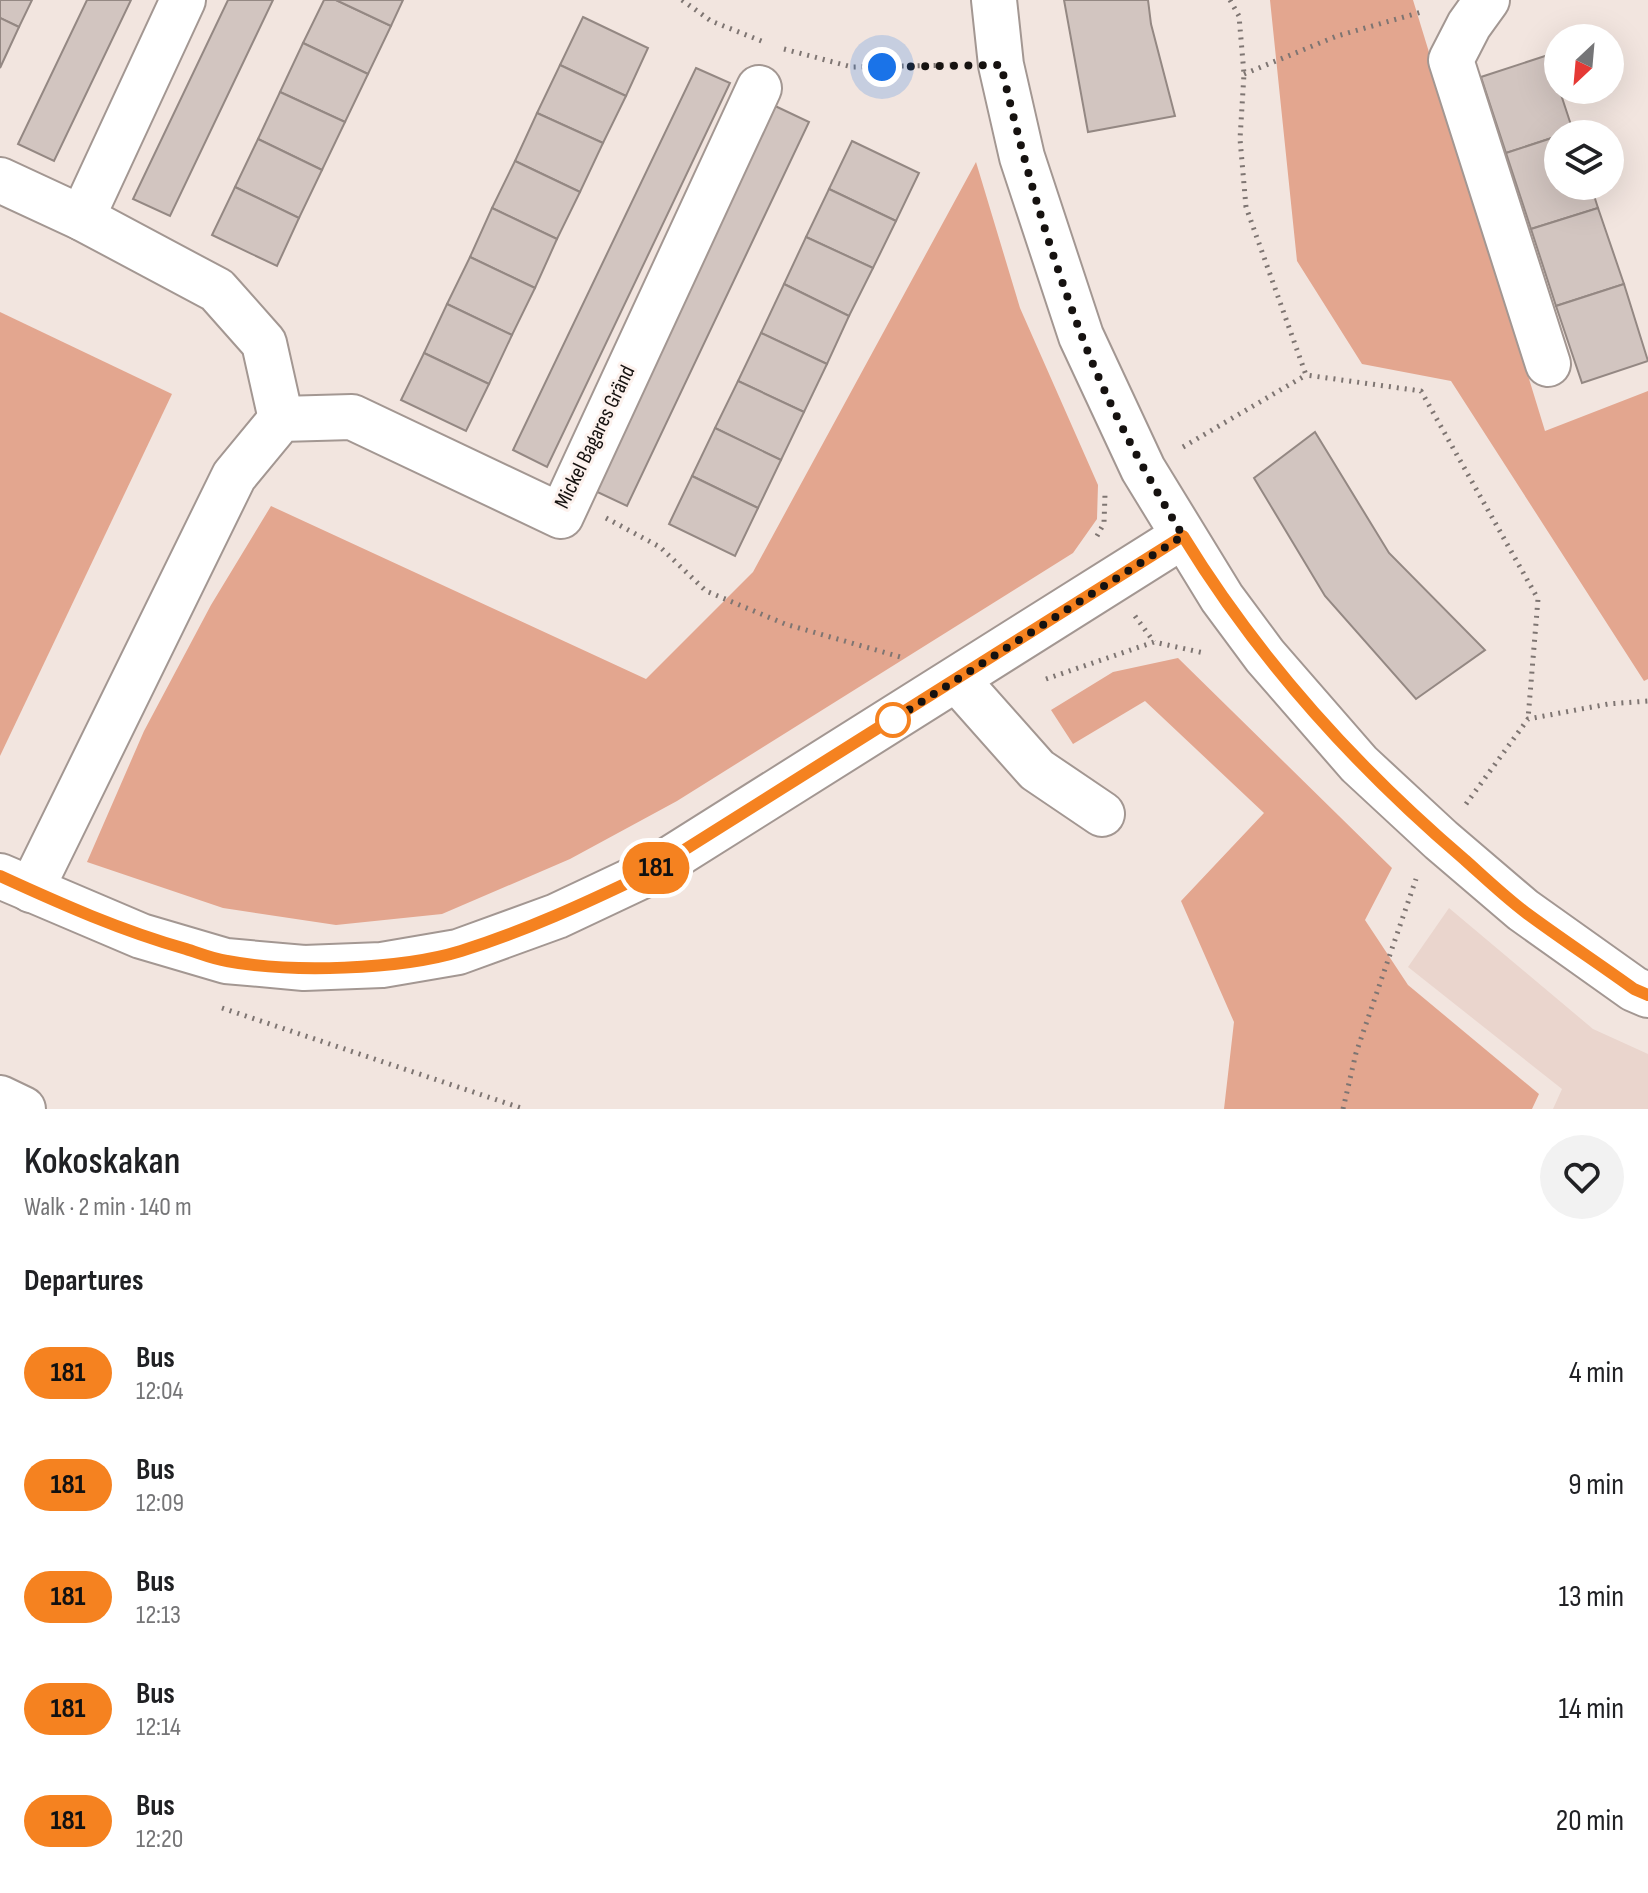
<!DOCTYPE html>
<html lang="en">
<head>
<meta charset="utf-8">
<style>
	:root { --surface:#fff; --page:#f2f2f2; --text:#202124; --muted:#757577 }
	body { margin:0; font-family:"Sofia Sans Condensed",sans-serif; background:var(--page); color:var(--text); height:100vh; display:flex; flex-direction:column; font-size:30px; white-space:nowrap }
	* { box-sizing:border-box; margin:0 }
	p { font-size:26px; color:var(--muted) }
	.icon { flex:none; width:44px; height:44px; fill:none; stroke:currentColor; stroke-width:2; stroke-linecap:round; stroke-linejoin:round }
	.map { position:relative; height:1109px; overflow:hidden }
	.side { display:flex; flex-direction:column; background:var(--surface); flex:1 }
	.side>* { flex:none }
	.badge { padding:0 16px; border-radius:26px; font-size:28px; line-height:52px }
	.needle { width:52px; rotate:206deg }
	.tools { position:absolute; left:1544px; top:24px; display:grid; gap:16px }
	.tools a { display:grid; place-items:center; width:80px; height:80px; border-radius:50%; background:var(--surface); box-shadow:0 8px 32px #0002; font-size:40px }
	.you { position:absolute; width:40px; height:40px; margin:-20px; border:6px solid #fff; border-radius:50%; background:#1a73e8; box-shadow:0 0 0 12px #1a73e833 }
	.map>.badge { position:absolute; translate:-50% -50%; box-shadow:0 0 0 4px #fff }
	h2 { padding:0 24px; font-size:30px; line-height:72px }
	.round { display:grid; place-items:center; flex:none; width:84px; height:84px; border-radius:42px; background:var(--page) }
	.head { display:flex; align-items:center; justify-content:space-between; height:136px; padding:0 24px }
	h1 { font-size:38px; font-weight:600; line-height:60px }
	ul { padding:0; list-style:none }
	li { display:flex; align-items:center; gap:24px; height:112px; padding:0 24px }
	li div { flex:1 }
	li b { display:block; font-size:30px }
	li em { font-style:normal }
	li .badge { min-width:88px; font-weight:700; text-align:center }
	.map>svg:first-child { display:block }
	.built { fill:#ead5cd }
	.green { fill:#e3a68f }
	.building { fill:#d2c5c0; stroke:#948883; stroke-width:2 }
	.lines { fill:none; stroke-linecap:round; stroke-linejoin:round }
	.minor-casing { stroke:#a39792; stroke-width:48 }
	.major-casing { stroke:#a39792; stroke-width:48 }
	.path { stroke:#7e7572; stroke-width:5; stroke-dasharray:2 6; stroke-linecap:butt }
	.minor { stroke:#fff; stroke-width:44 }
	.major { stroke:#fff; stroke-width:44 }
	.line-casing { stroke:#fff; stroke-width:18 }
	.line { stroke:#f58220; stroke-width:12 }
	.walk { stroke:#161210; stroke-width:8; stroke-dasharray:0 14.4 }
	.stop-dot { fill:#fff; stroke:#f58220; stroke-width:4 }
	.labels { text-anchor:middle; dominant-baseline:central; stroke-width:6; stroke-linejoin:round; paint-order:stroke }
	.street-label { font-size:22px; fill:#161210; stroke:#fdf2ee }
</style>
</head>
<body>
<div class="map">
<svg width="1648" height="1109" viewBox="0 0 1648 1109">
	<rect width="100%" height="100%" fill="#f2e5df"/>
	<!-- built -->
	<path class="built" d="M1449,908L1593,1029L1648,1054V1109H1553L1562,1089L1408,967Z"/>
	<!-- green -->
	<g class="green">
		<path d="M1270,0H1413L1545,431L1648,391V679L1644,681L1451,381L1362,364L1297,261Z"/>
		<path d="M976,162L1020,308L1098,485L1097,519L1073,553L677,801L570,859L442,914L336,925L223,908L87,862L144,731L211,605L271,506L646,679L753,572Z"/>
		<path d="M0,312L172,394L0,756Z"/>
		<path d="M1178,658L1392,868L1365,920L1408,985L1539,1094L1532,1109H1224L1234,1022L1181,901L1264,813L1145,701L1073,744L1051,710L1113,672Z"/>
	</g>
	<!-- building -->
	<g class="building">
		<path d="M0,0H32L19,27L0,18Z"/>
		<path d="M87,0H131L54,161L18,144Z"/>
		<path d="M228,0H273L170,216L133,199Z"/>
		<path d="M324,0H336L391,26L368,74L303,43Z"/>
		<path d="M336,0H403L391,26Z"/>
		<path d="M1064,0H1148L1151,24L1175,116L1088,132Z"/>
		<path d="M583,17L648,48L626,96L560,65Z"/>
		<path d="M0,18L19,27L0,68Z"/>
		<path d="M303,43L368,74L345,122L280,92Z"/>
		<path d="M1548,55L1573,131L1506,153L1481,77Z"/>
		<path d="M560,65L626,96L603,143L537,113Z"/>
		<path d="M696,68L730,83L547,467L513,450Z"/>
		<path d="M280,92L345,122L322,170L258,139Z"/>
		<path d="M773,105L809,122L627,506L591,489Z"/>
		<path d="M537,113L603,143L580,192L515,161Z"/>
		<path d="M1558,136V186H1591L1598,208L1531,229L1506,153Z"/>
		<path d="M258,139L322,170L299,218L235,187Z"/>
		<path d="M852,141L919,173L896,221L829,189Z"/>
		<path d="M515,161L580,192L557,239L492,208Z"/>
		<path d="M235,187L299,218L277,266L212,235Z"/>
		<path d="M829,189L896,221L873,268L806,237Z"/>
		<path d="M492,208L557,239L535,288L470,257Z"/>
		<path d="M1598,208L1624,284L1556,306L1531,229Z"/>
		<path d="M806,237L873,268L849,316L784,284Z"/>
		<path d="M470,257L535,288L512,335L447,304Z"/>
		<path d="M784,284L849,316L827,364L761,333Z"/>
		<path d="M1624,284L1648,361L1582,383L1556,306Z"/>
		<path d="M447,304L512,335L489,384L424,353Z"/>
		<path d="M761,333L827,364L804,412L738,381Z"/>
		<path d="M424,353L489,384L466,431L401,400Z"/>
		<path d="M738,381L804,412L781,460L715,428Z"/>
		<path d="M715,428L781,460L758,508L692,476Z"/>
		<path d="M1315,432L1389,553L1485,650L1416,699L1325,596L1254,478Z"/>
		<path d="M692,476L758,508L735,556L669,524Z"/>
	</g>
	<g class="lines">
		<!-- minor casing -->
		<g class="minor-casing">
			<g id="minor">
				<path d="M994,0L1001,65L1022,157L1081,336L1143,469L1222,598L1265,656L1359,764L1441,840L1523,910L1634,989L1648,995"/>
				<path d="M1487,0L1469,25L1451,60L1548,364"/>
				<path d="M0,180L82,218L217,290L264,343L281,419"/>
				<path d="M82,218L183,0"/>
				<path d="M957,680L1037,770L1102,814"/>
				<path d="M0,876L141,936L226,961L304,968L382,965L458,952L557,916L646,874L1183,536"/>
				<path d="M31,890L234,476L281,419L352,417L561,516L759,88"/>
			</g>
		</g>
		<!-- major casing -->
		<g class="major-casing">
			<path id="major" d="M0,1098L23,1109"/>
		</g>
		<!-- path -->
		<g class="path">
			<path d="M682,0L711,21L764,42"/>
			<path d="M1230,0L1239,16L1244,74L1240,139L1246,207L1306,375L1421,391L1538,599L1528,719"/>
			<path d="M784,49L852,67L956,65"/>
			<path d="M1244,74L1337,36L1425,11"/>
			<path d="M1183,447L1306,375"/>
			<path d="M606,518L660,547L706,591L785,624L904,658"/>
			<path d="M1097,536L1104,523L1105,495"/>
			<path d="M1135,616L1154,642"/>
			<path d="M1046,679L1154,642L1204,653"/>
			<path d="M1466,804L1528,719L1608,704L1648,701"/>
			<path d="M222,1008L524,1109"/>
			<path d="M1343,1109L1356,1053L1416,879"/>
		</g>
		<!-- minor -->
		<use href="#minor" class="minor"/>
		<!-- major -->
		<use href="#major" class="major"/>
	</g>
	<g class="lines">
		<!-- line casing -->
		<g class="line-casing">
			<path id="line" d="M0,876C61,904 122,931 186,949C199,953 213,959 227,961C290,973 399,970 461,951C525,931 586,903 646,874L1183,536C1259,660 1355,766 1465,860C1484,877 1504,896 1525,912C1560,938 1598,963 1634,989L1648,995"/>
		</g>
		<!-- line -->
		<use href="#line" class="line"/>
		<!-- walk -->
		<path class="walk" d="M882,67L1001,65C1022,156 1048,247 1081,334C1107,404 1145,473 1183,536L893,720"/>
	</g>
	<!-- markers -->
	<circle class="stop-dot" cx="893" cy="720" r="16"/>
	<g class="labels">
		<!-- street labels -->
		<g class="street-label">
			<text transform="translate(595 437) rotate(-64)">Mickel Bagares Gränd</text>
		</g>
	</g>
</svg>
<div class="tools">
<a><svg class="needle" viewBox="-14 -14 28 28"><path d="M0-13l5 13h-10z" fill="#e53935"/><path d="M0 13l5-13h-10z" fill="#757577"/></svg></a>
<a><svg class="icon" aria-label="layers" viewBox="0 0 24 24"><path d="M12 4l9 5-9 5-9-5zM3 14l9 5 9-5"/></svg></a>
</div>
<div class="you" style="left:882px;top:67px"></div>
<b class="badge" style="left:656px;top:868px;background:#f58220;color:#111">181</b>
</div>
<section class="side">
<div class="head"><div><h1>Kokoskakan</h1><p>Walk · 2 min · 140 m</p></div><a class="round"><svg class="icon" aria-label="heart" viewBox="0 0 24 24"><path d="M12 20l-8-8c-3-5 5-10 8-4 3-6 11-1 8 4z"/></svg></a></div>
<h2>Departures</h2>
<ul>
<li><span class="badge" style="background:#f58220;color:#111">181</span><div><b>Bus</b><p>12:04</p></div><em>4 min</em></li>
<li><span class="badge" style="background:#f58220;color:#111">181</span><div><b>Bus</b><p>12:09</p></div><em>9 min</em></li>
<li><span class="badge" style="background:#f58220;color:#111">181</span><div><b>Bus</b><p>12:13</p></div><em>13 min</em></li>
<li><span class="badge" style="background:#f58220;color:#111">181</span><div><b>Bus</b><p>12:14</p></div><em>14 min</em></li>
<li><span class="badge" style="background:#f58220;color:#111">181</span><div><b>Bus</b><p>12:20</p></div><em>20 min</em></li>
</ul>
</section>
</body>
</html>
